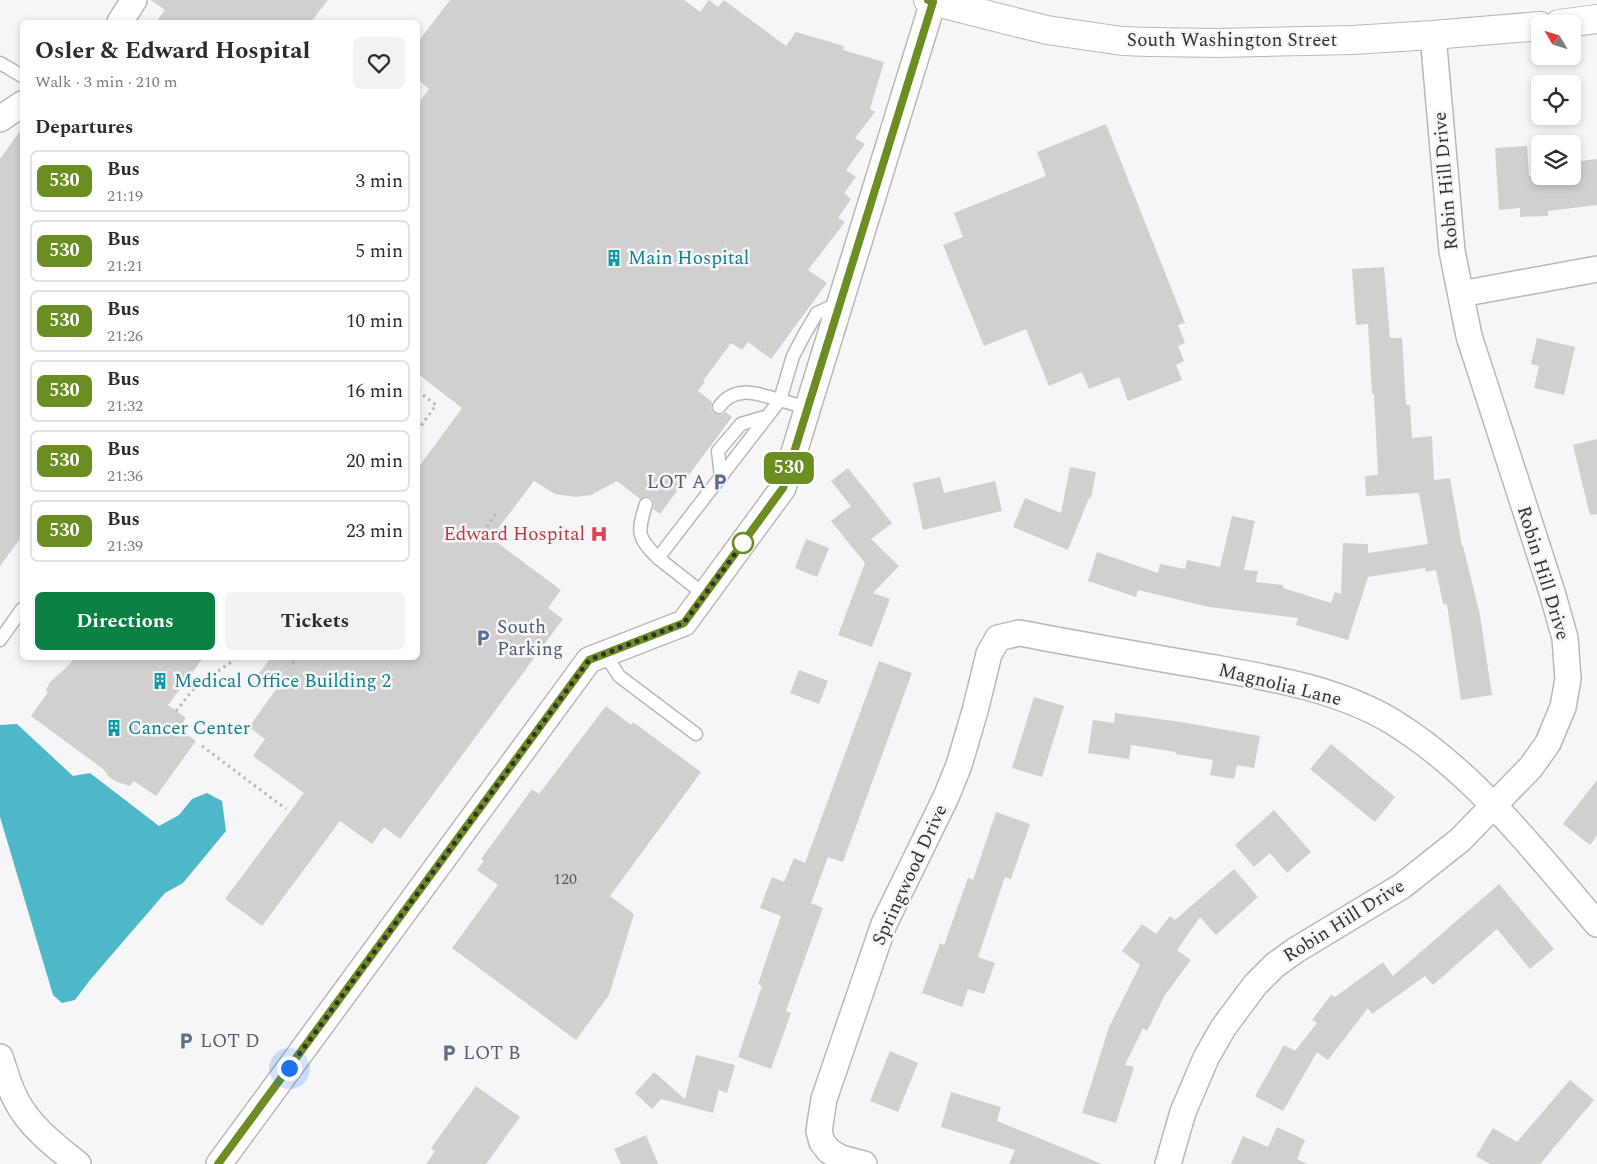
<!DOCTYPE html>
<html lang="en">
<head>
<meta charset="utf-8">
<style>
	:root { --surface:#fff; --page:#f2f2f3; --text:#2b2b33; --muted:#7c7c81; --line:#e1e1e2; --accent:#0b8043 }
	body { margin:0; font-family:Spectral,serif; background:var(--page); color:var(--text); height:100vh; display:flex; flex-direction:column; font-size:19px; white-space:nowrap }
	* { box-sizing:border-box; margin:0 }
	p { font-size:16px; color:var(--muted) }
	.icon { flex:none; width:28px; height:28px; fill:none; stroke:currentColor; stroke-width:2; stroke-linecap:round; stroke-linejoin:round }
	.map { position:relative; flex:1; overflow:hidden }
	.details { position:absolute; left:20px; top:20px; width:400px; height:640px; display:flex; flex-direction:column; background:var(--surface); border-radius:8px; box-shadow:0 2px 8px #0003 }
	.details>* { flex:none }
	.badge { padding:0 10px; border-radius:8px; font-size:18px; line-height:32px }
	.needle { width:32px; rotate:308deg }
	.tools { position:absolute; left:1531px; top:15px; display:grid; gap:10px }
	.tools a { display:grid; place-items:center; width:50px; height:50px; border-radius:8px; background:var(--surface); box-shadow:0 2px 8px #0003; font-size:25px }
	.you { position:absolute; width:25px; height:25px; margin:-12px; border:4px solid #fff; border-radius:50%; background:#1a73e8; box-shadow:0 0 0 8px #1a73e833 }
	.map>.badge { position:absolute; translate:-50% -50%; box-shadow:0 0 0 2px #fff }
	h2 { padding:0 15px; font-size:19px; line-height:45px }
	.round { display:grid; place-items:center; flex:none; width:52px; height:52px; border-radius:8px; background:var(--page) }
	.headline { display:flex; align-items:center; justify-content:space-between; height:85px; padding:0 15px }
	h1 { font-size:24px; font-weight:700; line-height:38px }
	.cta { display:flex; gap:10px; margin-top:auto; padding:10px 15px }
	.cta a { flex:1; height:58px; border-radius:8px; background:var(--accent); color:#fff; font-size:20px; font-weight:700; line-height:58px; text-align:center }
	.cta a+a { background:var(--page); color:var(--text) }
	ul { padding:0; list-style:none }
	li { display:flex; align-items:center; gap:15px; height:62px; margin:0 10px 8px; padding:0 5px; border:2px solid var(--line); border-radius:8px }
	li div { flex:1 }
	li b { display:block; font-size:19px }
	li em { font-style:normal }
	li .badge { min-width:55px; font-weight:700; text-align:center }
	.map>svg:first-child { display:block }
	.water { fill:#4eb8c8 }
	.building { fill:#d2d0ce }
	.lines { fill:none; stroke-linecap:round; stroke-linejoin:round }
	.lane-casing { stroke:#b8b8ba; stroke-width:15 }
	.street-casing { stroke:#b8b8ba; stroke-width:28 }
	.secondary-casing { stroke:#b8b8ba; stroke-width:30 }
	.path { stroke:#b9b9bb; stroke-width:3; stroke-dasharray:2.5 4; stroke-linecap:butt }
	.lane { stroke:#fff; stroke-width:12 }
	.street { stroke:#fff; stroke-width:25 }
	.secondary { stroke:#fff; stroke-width:28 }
	.line-casing { stroke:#fff; stroke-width:11 }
	.line { stroke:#6b8e23; stroke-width:8 }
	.walk { stroke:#313132; stroke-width:5; stroke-dasharray:0 9 }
	.stop-dot { fill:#fff; stroke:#6b8e23; stroke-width:2.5 }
	.labels { text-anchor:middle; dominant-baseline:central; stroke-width:5; stroke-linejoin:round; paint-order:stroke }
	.number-label { font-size:16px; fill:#595959 }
	.street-label { font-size:19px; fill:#313132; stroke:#f6f6f9 }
	.culture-label { font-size:19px; fill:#0d838f; stroke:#f6f6f9; text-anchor:start }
	.service-label { font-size:19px; fill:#4e5e75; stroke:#f6f6f9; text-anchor:start }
	.health-label { font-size:19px; fill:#be3a42; stroke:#f6f6f9; text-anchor:end }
</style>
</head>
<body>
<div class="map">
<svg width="1597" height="1164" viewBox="0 0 1597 1164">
	<rect width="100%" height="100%" fill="#f6f6f9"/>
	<!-- water -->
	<path class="water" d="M17,724L73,776L90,773L159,826L179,815L192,799L207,793L222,801L226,831L183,883L165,893L90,980L75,1000L62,1003L53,995L0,817V725Z"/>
	<!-- building -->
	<g class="building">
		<path d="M151,0H328L311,22H156L165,10Z"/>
		<path d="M450,0H684L700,12L709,0L718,7L724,0L786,46L796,32L844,46L843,50L884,62L870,109L875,112L855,138L865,144L846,170L856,177L844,193L851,199L838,218L845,222L808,270L827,283L771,359L748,342L742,350L731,343L703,381L705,382L698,391L712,402L711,409L714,413L721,415L726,412L732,417L660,514L653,509L654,503L652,498L645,496L640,499L617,481L591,495L576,497L555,494L534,481L491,538L561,590L548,608L563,619L400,839L384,827L372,844L340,821L262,926L225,899L304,793L253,756L265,739L249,727L277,688L258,674L271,658H418V468L462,408L418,374V104L429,89L418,80V42Z"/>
		<path d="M1106,124L1185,323L1178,325L1185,343L1178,346L1184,361L1176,365L1182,380L1128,401L1119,377L1089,389L1082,372L1049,386L1026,329L984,346L943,245L963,237L954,213L1046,176L1037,152Z"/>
		<path d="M22,128V536L0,566V159Z"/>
		<path d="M1527,146L1529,176H1572V162L1597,159V205L1548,211V216L1520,217V208L1499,210L1495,148Z"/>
		<path d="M1384,267L1390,338H1402L1406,405H1410L1412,438L1432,436L1434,480L1450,478L1462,546H1463L1480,615L1492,695L1461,700L1447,604H1443L1436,570L1426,572L1425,568L1368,577L1348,640L1296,625L1298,618L1209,607L1138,590L1136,597L1088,581L1097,552L1158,573L1160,564L1185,569L1187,560L1220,567L1232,516L1255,521L1244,570L1258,571L1256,582L1283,585V588L1331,603L1335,592L1341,594L1343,543L1368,544V553L1428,544L1419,493L1366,496L1365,476L1378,475L1374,394H1372L1368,324L1356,325L1352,269Z"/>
		<path d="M1537,338L1575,347L1564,395L1534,388L1539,366L1531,364Z"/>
		<path d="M1597,439V514L1590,515L1573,445Z"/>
		<path d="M1070,467L1096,472L1091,498H1089L1068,550L1013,527L1025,498L1061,513Z"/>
		<path d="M848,468L892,523L871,539L899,566L873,593L890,599L872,647L838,635L865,563L831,521L851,506L831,481Z"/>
		<path d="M940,477L944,493L995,481L1002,511L923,530L913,483Z"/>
		<path d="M806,539L829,548L817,577L795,568Z"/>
		<path d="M75,658H203L168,705L186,718L180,726L185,730L183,732L196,741L156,796L134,781L130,786L117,782L110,778L103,769L31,716L48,692L46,690L50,682L68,666Z"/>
		<path d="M879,661L912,673L843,862L828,857L811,903L823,908L786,1011L791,1013L771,1069L738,1057L762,986L758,984L781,916L760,908L772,877L784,882L794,858L805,863Z"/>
		<path d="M799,670L828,681L819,704L790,693Z"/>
		<path d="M1034,697L1064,706L1042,777L1012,768Z"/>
		<path d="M606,706L631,725L633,722L701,772L610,896L634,914L609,995L576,1040L452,948L498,885L477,870L484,861L481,859L532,789L539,794Z"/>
		<path d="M1115,713L1181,722L1260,736L1254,768L1237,765L1234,779L1210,775L1213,760L1175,754L1176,752L1131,745L1129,759L1088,753L1093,720L1114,723Z"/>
		<path d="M1331,744L1395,797L1375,822L1310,769Z"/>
		<path d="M1597,780V835L1590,845L1563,824Z"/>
		<path d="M1274,810L1311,852L1287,873L1270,853L1254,867L1235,845Z"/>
		<path d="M996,812L1030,824L1011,879L1005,877L978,957L995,963L984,994L968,989L962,1007L922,993L940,943L944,945L968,878L973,880Z"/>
		<path d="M1234,869L1258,897L1216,935L1200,917L1177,950L1191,960L1165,995L1147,1031L1143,1028L1125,1065L1134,1067L1116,1123L1082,1113L1109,1027L1140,965L1122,951L1142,924L1156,934L1170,916L1175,920Z"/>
		<path d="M1499,884L1554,949L1530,969L1497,929L1433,985L1425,976L1372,1014L1368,1008L1328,1060L1317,1052L1283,1111L1255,1096L1284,1045L1295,1051L1317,1023L1312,1020L1331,995L1335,997L1383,962L1393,976Z"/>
		<path d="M890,1051L918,1063L898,1112L870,1101Z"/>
		<path d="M696,1055L735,1065L727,1093L719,1090L713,1113L661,1099L652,1109L635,1093L654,1072L685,1099Z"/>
		<path d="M1570,1080L1594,1100L1540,1164H1490L1476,1156L1493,1128L1517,1142Z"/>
		<path d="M476,1086L520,1117L486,1164H426L435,1151L431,1148Z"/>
		<path d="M951,1092L1001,1107L997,1121L1102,1164H1009L1015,1150L941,1127Z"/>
		<path d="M1277,1127L1305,1140L1297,1159L1308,1164H1231L1243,1136L1268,1147Z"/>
		<path d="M646,1135L658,1164H621L614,1149Z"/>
	</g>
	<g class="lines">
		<!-- lane casing -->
		<g class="lane-casing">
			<g id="lane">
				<path d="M0,63L22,76"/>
				<path d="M719,407C735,384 758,394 780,400L793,356L804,335L817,313L839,303"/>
				<path d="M721,477L718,451L741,424L768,416"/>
				<path d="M646,504C637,533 637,537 658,558"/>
				<path d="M705,595L658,558L780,400L807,408"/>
				<path d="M0,640L22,609"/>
				<path d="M605,654L619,676L696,734"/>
			</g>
		</g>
		<!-- street casing -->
		<g class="street-casing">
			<g id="street">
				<path d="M120,22L134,0"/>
				<path d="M0,119L22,104"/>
				<path d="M1461,294L1597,269"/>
				<path d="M0,1057C5,1071 9,1087 16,1100C30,1127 55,1146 78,1164"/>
				<path d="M219,1164L589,660L684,623L783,488L933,2"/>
				<path d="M864,1164L841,1158L829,1151L822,1142L819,1131L824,1099L884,924L946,797L959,765L975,711L989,654L998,638L1019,633C1079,644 1138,655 1198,665C1264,677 1335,687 1393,722C1474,772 1536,852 1597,924"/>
				<path d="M1168,1164L1183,1112L1206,1058L1223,1028L1255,985L1275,965L1296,950L1402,886L1460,840L1531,767L1548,743L1563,707L1568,679L1565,638L1552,592L1469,336L1452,251L1433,35"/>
			</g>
		</g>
		<!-- secondary casing -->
		<g class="secondary-casing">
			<g id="secondary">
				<path d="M928,0L1047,30L1122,41L1150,42L1219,43L1352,40L1433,35L1540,26"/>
				<path d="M1559,24L1597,19"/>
			</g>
		</g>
		<!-- path -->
		<g class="path">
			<path d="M418,391L436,405L418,430"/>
			<path d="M483,532L498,511"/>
			<path d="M287,658L295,664"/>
			<path d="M176,711C184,702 190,691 200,684C211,674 225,668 236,658"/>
			<path d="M202,746L286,809"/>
		</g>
		<!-- lane -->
		<use href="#lane" class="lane"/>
		<!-- street -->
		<use href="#street" class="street"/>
		<!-- secondary -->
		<use href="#secondary" class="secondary"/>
	</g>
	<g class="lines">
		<!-- line casing -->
		<g class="line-casing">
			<path id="line" d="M218,1164L589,660L684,623L783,488L933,2L928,0"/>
		</g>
		<!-- line -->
		<use href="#line" class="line"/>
		<!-- walk -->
		<path class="walk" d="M289,1068L589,660L684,623L743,543"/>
	</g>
	<!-- icons -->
	<defs>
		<g id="building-bare" transform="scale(1.35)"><path d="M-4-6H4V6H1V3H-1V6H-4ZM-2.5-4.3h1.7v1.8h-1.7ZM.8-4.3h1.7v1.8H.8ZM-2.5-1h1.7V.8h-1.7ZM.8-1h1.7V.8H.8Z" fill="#0f9aa8" stroke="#f6f6f9" stroke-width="2.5" paint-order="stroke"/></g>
		<g id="parking-bare" transform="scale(1.35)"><path d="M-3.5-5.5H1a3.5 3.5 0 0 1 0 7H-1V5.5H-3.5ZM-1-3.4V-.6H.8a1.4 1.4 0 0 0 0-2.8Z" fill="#5c6f8a" stroke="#f6f6f9" stroke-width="2.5" paint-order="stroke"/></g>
		<g id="hospital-bare" transform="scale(1.35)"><path d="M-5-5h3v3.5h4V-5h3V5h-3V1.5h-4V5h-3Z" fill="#e0444e" stroke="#f6f6f9" stroke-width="2.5" paint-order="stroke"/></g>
	</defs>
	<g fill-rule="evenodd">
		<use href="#building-bare" x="614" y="258"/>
		<use href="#parking-bare" x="720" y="482"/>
		<use href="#hospital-bare" x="599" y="534"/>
		<use href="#parking-bare" x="483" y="638"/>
		<use href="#building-bare" x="160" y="681"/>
		<use href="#building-bare" x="114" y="728"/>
		<use href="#parking-bare" x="186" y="1041"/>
		<use href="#parking-bare" x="449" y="1053"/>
	</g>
	<!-- markers -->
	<circle class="stop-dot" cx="743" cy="543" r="10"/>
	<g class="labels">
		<!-- number labels -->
		<g class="number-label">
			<text x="565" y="879">120</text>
		</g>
		<!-- street labels -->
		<g class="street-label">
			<text x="1232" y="40">South Washington Street</text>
			<text transform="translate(1446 181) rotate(-95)">Robin Hill Drive</text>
			<text transform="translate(1543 573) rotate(73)">Robin Hill Drive</text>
			<text transform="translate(1280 685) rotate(14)">Magnolia Lane</text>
			<text transform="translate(910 875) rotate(-65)">Springwood Drive</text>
			<text transform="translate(1344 921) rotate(-32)">Robin Hill Drive</text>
		</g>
		<!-- culture labels -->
		<g class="culture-label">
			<text x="628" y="258">Main Hospital</text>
			<text x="174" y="681">Medical Office Building 2</text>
			<text x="128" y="728">Cancer Center</text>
		</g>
		<!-- service labels -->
		<g class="service-label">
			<text x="706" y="482" text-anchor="end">LOT A</text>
			<text x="497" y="627">South<tspan x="497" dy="22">Parking</tspan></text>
			<text x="200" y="1041">LOT D</text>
			<text x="463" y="1053">LOT B</text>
		</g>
		<!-- health labels -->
		<g class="health-label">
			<text x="585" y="534">Edward Hospital</text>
		</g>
	</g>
</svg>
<div class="tools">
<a><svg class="needle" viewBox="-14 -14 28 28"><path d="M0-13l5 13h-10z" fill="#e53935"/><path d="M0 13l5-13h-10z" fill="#7c7c81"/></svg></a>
<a><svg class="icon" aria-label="locate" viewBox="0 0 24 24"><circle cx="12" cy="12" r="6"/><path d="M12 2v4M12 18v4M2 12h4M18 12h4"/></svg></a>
<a><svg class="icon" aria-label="layers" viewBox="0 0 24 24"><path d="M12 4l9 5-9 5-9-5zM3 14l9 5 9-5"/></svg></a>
</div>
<div class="you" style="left:289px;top:1068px"></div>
<b class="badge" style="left:789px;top:468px;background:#6b8e23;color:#fff">530</b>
<section class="details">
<div class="headline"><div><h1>Osler &amp; Edward Hospital</h1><p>Walk · 3 min · 210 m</p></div><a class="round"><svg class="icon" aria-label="heart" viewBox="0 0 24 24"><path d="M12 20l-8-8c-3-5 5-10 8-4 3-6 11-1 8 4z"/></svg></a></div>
<h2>Departures</h2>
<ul>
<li><span class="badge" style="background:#6b8e23;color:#fff">530</span><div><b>Bus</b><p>21:19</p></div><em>3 min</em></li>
<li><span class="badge" style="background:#6b8e23;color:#fff">530</span><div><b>Bus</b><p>21:21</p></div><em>5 min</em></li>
<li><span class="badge" style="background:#6b8e23;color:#fff">530</span><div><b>Bus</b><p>21:26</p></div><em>10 min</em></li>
<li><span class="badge" style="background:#6b8e23;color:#fff">530</span><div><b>Bus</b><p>21:32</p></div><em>16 min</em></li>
<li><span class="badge" style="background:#6b8e23;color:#fff">530</span><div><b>Bus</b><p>21:36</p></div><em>20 min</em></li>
<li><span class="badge" style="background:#6b8e23;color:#fff">530</span><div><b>Bus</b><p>21:39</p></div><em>23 min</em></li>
</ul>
<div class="cta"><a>Directions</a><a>Tickets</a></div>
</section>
</div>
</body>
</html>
